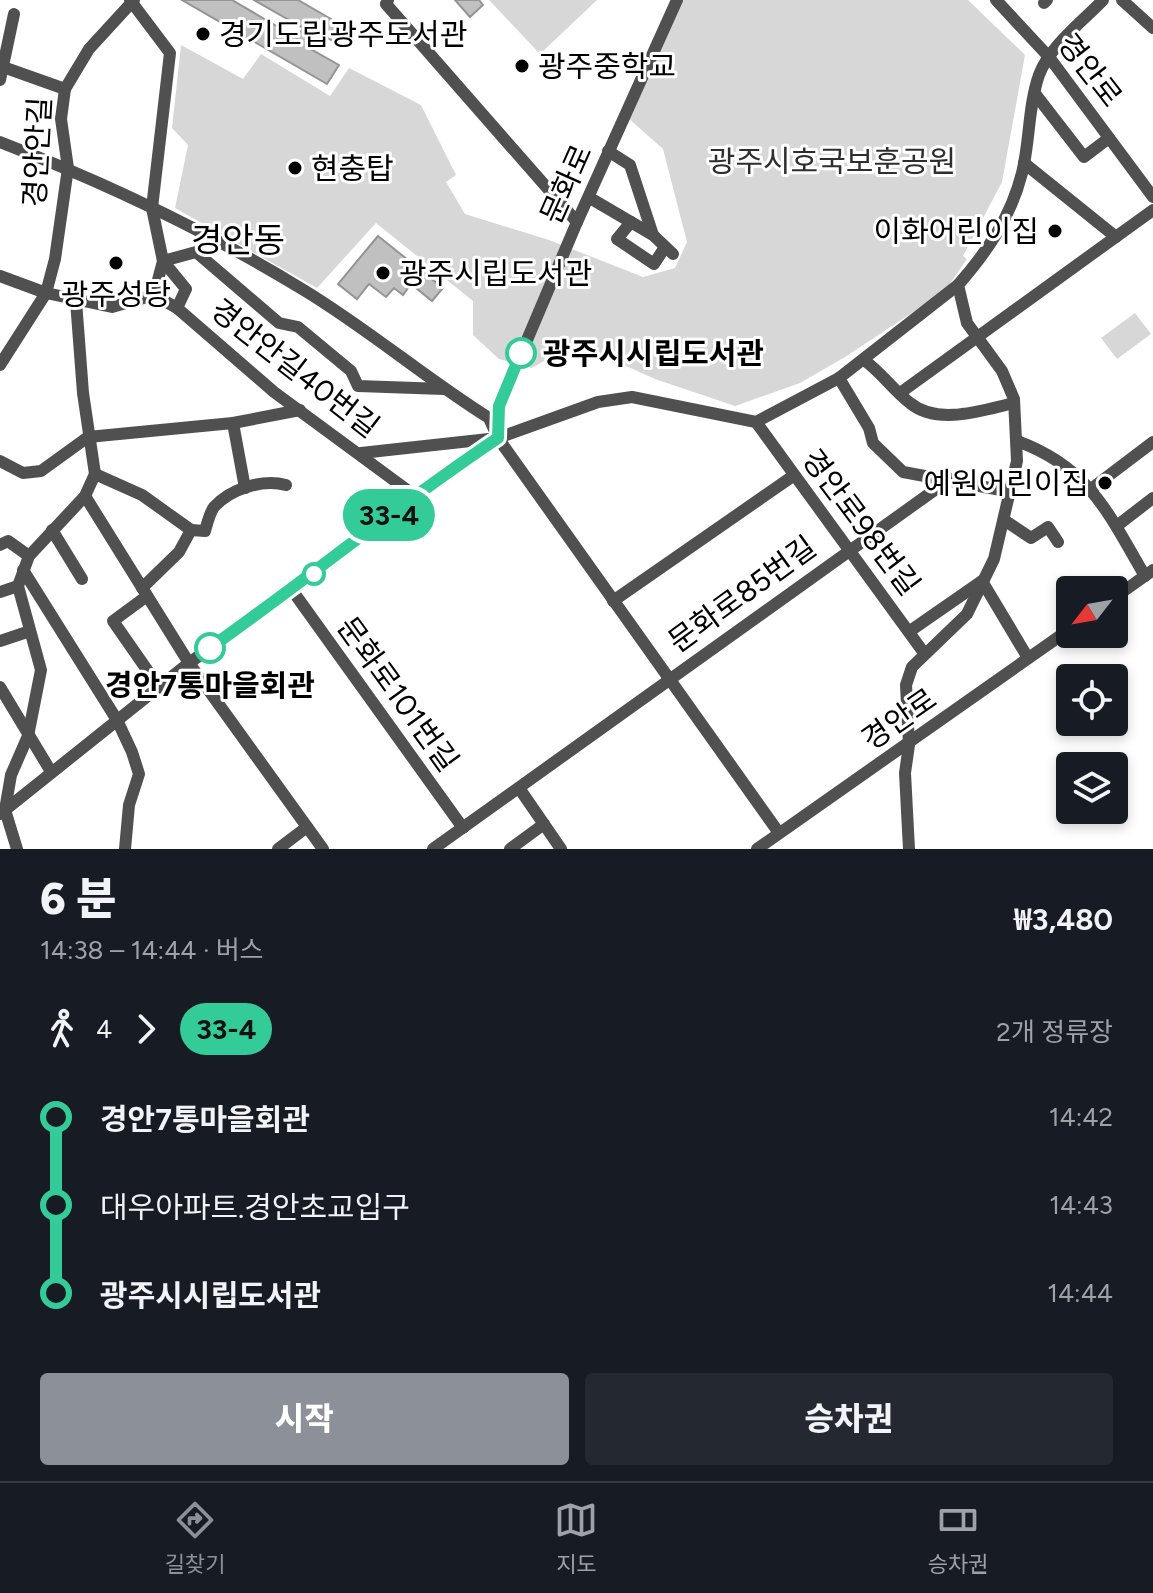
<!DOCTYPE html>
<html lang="ko">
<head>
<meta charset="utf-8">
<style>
	:root { --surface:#171b24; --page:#242831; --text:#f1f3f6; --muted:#9ea1a6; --line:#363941; --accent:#8c9099 }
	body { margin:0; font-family:Figtree,"Noto Sans KR",sans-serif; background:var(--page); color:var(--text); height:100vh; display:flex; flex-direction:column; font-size:30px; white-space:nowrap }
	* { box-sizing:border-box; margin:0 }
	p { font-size:26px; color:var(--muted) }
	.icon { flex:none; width:44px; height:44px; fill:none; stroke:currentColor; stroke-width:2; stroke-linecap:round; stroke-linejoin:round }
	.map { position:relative; height:849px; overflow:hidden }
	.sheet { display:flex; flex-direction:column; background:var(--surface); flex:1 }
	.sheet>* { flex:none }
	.badge { padding:0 16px; border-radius:26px; font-size:28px; line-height:52px }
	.needle { width:52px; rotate:239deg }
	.controls { position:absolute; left:1056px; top:576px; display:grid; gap:16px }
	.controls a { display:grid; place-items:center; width:72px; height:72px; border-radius:8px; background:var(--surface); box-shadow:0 4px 12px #0003; font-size:40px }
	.map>.badge { position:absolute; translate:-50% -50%; box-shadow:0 0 0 4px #fff }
	.legs { display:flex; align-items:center; gap:12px; height:88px; padding:0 40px; font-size:26px }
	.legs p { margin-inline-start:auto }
	.summary { display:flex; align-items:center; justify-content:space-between; height:136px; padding:0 40px }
	h1 { font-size:44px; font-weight:800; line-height:60px }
	.primary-button { display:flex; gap:16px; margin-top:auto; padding:16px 40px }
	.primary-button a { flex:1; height:92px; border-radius:8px; background:var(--accent); color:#fff; font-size:32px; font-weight:800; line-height:92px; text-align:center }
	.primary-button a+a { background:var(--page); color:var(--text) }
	ul { padding:0 40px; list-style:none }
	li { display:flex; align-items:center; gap:28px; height:88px; font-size:30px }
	li i { display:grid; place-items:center; width:12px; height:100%; margin:0 10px; background:currentColor }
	li i::after { content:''; width:20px; height:20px; margin:-10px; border:6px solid; border-radius:50%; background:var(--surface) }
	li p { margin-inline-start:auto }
	li:first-child i { background:linear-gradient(#0000 50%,currentColor 0) }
	li:last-child i { background:linear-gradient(currentColor 50%,#0000 0) }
	.tabs { display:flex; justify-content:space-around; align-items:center; height:112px; border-top:2px solid var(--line); background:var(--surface); font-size:22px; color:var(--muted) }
	.tabs a { display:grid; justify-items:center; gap:4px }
	.tabs .on { color:var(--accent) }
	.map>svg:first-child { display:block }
	.green { fill:#d7d7d7 }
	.building { fill:#c0c0c0; stroke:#949494; stroke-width:2 }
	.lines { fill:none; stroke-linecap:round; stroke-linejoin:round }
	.minor { stroke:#505050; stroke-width:12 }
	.line-1-casing { stroke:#fff; stroke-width:18 }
	.line-1 { stroke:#3c9; stroke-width:12 }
	.poi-dot { fill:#000; stroke:#fff; stroke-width:3 }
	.stop-1-dot { fill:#fff; stroke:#3c9; stroke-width:4 }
	.labels { text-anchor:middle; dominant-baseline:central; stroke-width:6; stroke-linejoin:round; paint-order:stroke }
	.poi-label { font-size:30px; fill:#000; stroke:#fff; text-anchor:start }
	.street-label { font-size:30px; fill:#000; stroke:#fff }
	.park-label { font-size:30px; fill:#2e2e2e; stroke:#fff }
	.stop-label { font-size:30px; font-weight:bold; fill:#000; stroke:#fff; text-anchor:start }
	.quarter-label { font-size:34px; fill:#000; stroke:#fff }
</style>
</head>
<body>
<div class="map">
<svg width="1153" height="849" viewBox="0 0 1153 849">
	<rect width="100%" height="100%" fill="#fff"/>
	<!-- green -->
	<g class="green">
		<path d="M489,0H597L540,54Z"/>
		<path d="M679,0H968L1025,55L1002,182L963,256L967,259L945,291L845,357L800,383L735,406L655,379L575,343L532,368L499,359L473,335V301L376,223L317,288L175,208L188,145L172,128L181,45L243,79L261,54L330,96L349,68L421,105L456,175L446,182L465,214L549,240L643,277L675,268L687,242L663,149L628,118Z"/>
		<path d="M1135,313L1151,334L1117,359L1101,338Z"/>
	</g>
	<!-- building -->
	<g class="building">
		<path d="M182,0H232L297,38L303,28L254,0H298L350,30L341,46L318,32L309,48L339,65L327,84Z"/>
		<path d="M455,0H479L483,5L470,17Z"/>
		<path d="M378,236L443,288L432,301L411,284L403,295L394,288L386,297L369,284L357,299L338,284Z"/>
	</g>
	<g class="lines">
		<!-- minor -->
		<g class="minor">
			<path d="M130,0L170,53L152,208L163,261L186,289L177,308"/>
			<path d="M388,0L386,4L577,222"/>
			<path d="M996,0L1049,57L1153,197"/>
			<path d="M1122,0L1153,28"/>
			<path d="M1044,3L1047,0"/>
			<path d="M0,66L65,89"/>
			<path d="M0,80L14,14"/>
			<path d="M1036,95L1084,157L1109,138"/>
			<path d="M0,142C104,182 207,231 302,289C367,328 425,378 489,418L498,438L779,833"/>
			<path d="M608,151L630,165L653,235"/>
			<path d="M1024,163L1116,237"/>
			<path d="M590,198L653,235L673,254"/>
			<path d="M631,222L617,239L654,264L665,247"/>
			<path d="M0,276L46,293L112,307L154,295L177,308L274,392L414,495"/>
			<path d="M154,295L163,261L196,252L279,323L298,327L351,371L358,386L444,389"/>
			<path d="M864,360C882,373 893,390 910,403C938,426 983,410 1014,403"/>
			<path d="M0,365L46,293L55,259L68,168L61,119L65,89L89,49L134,0"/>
			<path d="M839,378L869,428L873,443L903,472L1012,492"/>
			<path d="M900,393L1153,210"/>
			<path d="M756,422L924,653"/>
			<path d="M233,423L245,488"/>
			<path d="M1017,441C1090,468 1108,513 1145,576"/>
			<path d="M361,453L498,438L598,402L632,397L756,422L839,378L958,285"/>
			<path d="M0,461L23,473L41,471L88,437L233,423L300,410"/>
			<path d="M95,474L142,495L191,530L179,552L142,588"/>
			<path d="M1091,489L1153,442"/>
			<path d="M85,496L189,663L323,849"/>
			<path d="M1004,520L1031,538L1048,527L1058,542"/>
			<path d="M1118,525L1153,498"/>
			<path d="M52,530L82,579"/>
			<path d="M191,530L205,531C207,524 210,512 214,507C231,488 263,479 286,485"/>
			<path d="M0,545L8,541L29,556"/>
			<path d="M23,570L117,720L132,752L139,774L129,805L125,849"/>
			<path d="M292,590L463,828"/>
			<path d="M0,592L18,586"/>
			<path d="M147,596L113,621L159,687"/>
			<path d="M1114,598L1153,570"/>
			<path d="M613,601L793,476"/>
			<path d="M910,631L982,581L1028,658"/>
			<path d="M0,641L30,631"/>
			<path d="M0,687L50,770"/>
			<path d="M519,788L561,849"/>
			<path d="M0,814L189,663L330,563L414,495L498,438L499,406L577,222L677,0"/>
			<path d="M17,849L5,810L11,775L28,736L41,670L18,586L29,556L85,496L95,474L83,393L76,301"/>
			<path d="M278,849L307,827"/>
			<path d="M433,849L950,479"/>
			<path d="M510,849L544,824"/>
			<path d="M757,849L1070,629"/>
			<path d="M909,849L905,773L909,745L906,685L912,667L967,614L994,559L1017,461L1014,399L1002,371L967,323L958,285C987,252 1011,217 1022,173C1030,142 1028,106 1039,75C1049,47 1083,21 1103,0"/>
		</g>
	</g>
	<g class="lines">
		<!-- line-1 casing -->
		<g class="line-1-casing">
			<path id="line-1" d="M210,648C307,579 399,504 498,438L499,406L521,353"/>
		</g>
		<!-- line-1 -->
		<use href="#line-1" class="line-1"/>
	</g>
	<!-- markers -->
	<g class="poi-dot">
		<circle cx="203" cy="34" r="8"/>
		<circle cx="522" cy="66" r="8"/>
		<circle cx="295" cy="168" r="8"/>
		<circle cx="1055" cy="231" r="8"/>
		<circle cx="116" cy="263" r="8"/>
		<circle cx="383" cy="273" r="8"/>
		<circle cx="1105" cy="483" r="8"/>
	</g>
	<g class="stop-1-dot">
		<circle cx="521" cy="353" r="14"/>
		<circle cx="314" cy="574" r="10"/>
		<circle cx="210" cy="648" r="14"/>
	</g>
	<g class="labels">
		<!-- poi labels -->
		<g class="poi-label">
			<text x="219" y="34">경기도립광주도서관</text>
			<text x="538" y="66">광주중학교</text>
			<text x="311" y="168">현충탑</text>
			<text x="1039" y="231" text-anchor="end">이화어린이집</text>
			<text x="399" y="273">광주시립도서관</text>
			<text x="116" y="294" text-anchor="middle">광주성당</text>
			<text x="1089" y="483" text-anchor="end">예원어린이집</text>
		</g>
		<!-- street labels -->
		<g class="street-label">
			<text transform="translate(1090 70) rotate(52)">경안로</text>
			<text transform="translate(37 152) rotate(-87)">경안안길</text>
			<text transform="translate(566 184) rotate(-66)">문화로</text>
			<text transform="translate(295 368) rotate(38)">경안안길40번길</text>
			<text transform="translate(861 522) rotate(53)">경안로98번길</text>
			<text transform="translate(742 594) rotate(-36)">문화로85번길</text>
			<text transform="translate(398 694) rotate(54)">문화로101번길</text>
			<text transform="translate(899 719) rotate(-35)">경안로</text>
		</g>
		<!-- park labels -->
		<g class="park-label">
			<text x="832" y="161">광주시호국보훈공원</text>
		</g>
		<!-- stop labels -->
		<g class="stop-label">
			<text x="543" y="353">광주시시립도서관</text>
			<text x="210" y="685" text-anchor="middle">경안7통마을회관</text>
		</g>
		<!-- quarter labels -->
		<g class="quarter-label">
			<text x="238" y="240">경안동</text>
		</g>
	</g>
</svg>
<div class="controls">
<a><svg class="needle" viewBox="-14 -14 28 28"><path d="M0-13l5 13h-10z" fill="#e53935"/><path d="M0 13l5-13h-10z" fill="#9ea1a6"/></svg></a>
<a><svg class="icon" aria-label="locate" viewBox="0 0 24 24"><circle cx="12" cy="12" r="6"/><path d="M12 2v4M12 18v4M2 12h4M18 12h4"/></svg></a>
<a><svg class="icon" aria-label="layers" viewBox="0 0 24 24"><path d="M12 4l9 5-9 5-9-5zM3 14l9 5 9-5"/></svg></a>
</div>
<b class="badge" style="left:389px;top:515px;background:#3c9;color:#111">33-4</b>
</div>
<section class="sheet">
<div class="summary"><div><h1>6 분</h1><p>14:38 – 14:44 · 버스</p></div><b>₩3,480</b></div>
<div class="legs"><svg class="icon" aria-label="walk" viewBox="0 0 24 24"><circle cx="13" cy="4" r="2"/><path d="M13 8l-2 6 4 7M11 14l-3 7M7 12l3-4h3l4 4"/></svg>4<svg class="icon" aria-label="forward" viewBox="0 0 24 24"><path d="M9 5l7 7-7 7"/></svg><b class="badge" style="background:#3c9;color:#111">33-4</b><p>2개 정류장</p></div>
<ul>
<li><i style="color:#3c9"></i><b>경안7통마을회관</b><p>14:42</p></li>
<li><i style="color:#3c9"></i><span>대우아파트.경안초교입구</span><p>14:43</p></li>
<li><i style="color:#3c9"></i><b>광주시시립도서관</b><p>14:44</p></li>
</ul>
<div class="primary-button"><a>시작</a><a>승차권</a></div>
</section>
<nav class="tabs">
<a class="on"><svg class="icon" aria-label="directions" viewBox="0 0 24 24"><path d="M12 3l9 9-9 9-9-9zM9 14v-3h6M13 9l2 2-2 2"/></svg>길찾기</a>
<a><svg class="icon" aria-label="map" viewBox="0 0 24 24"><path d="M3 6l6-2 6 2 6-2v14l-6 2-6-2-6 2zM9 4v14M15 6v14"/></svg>지도</a>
<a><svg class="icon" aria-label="tickets" viewBox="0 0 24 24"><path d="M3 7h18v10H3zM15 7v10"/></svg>승차권</a>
</nav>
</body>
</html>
